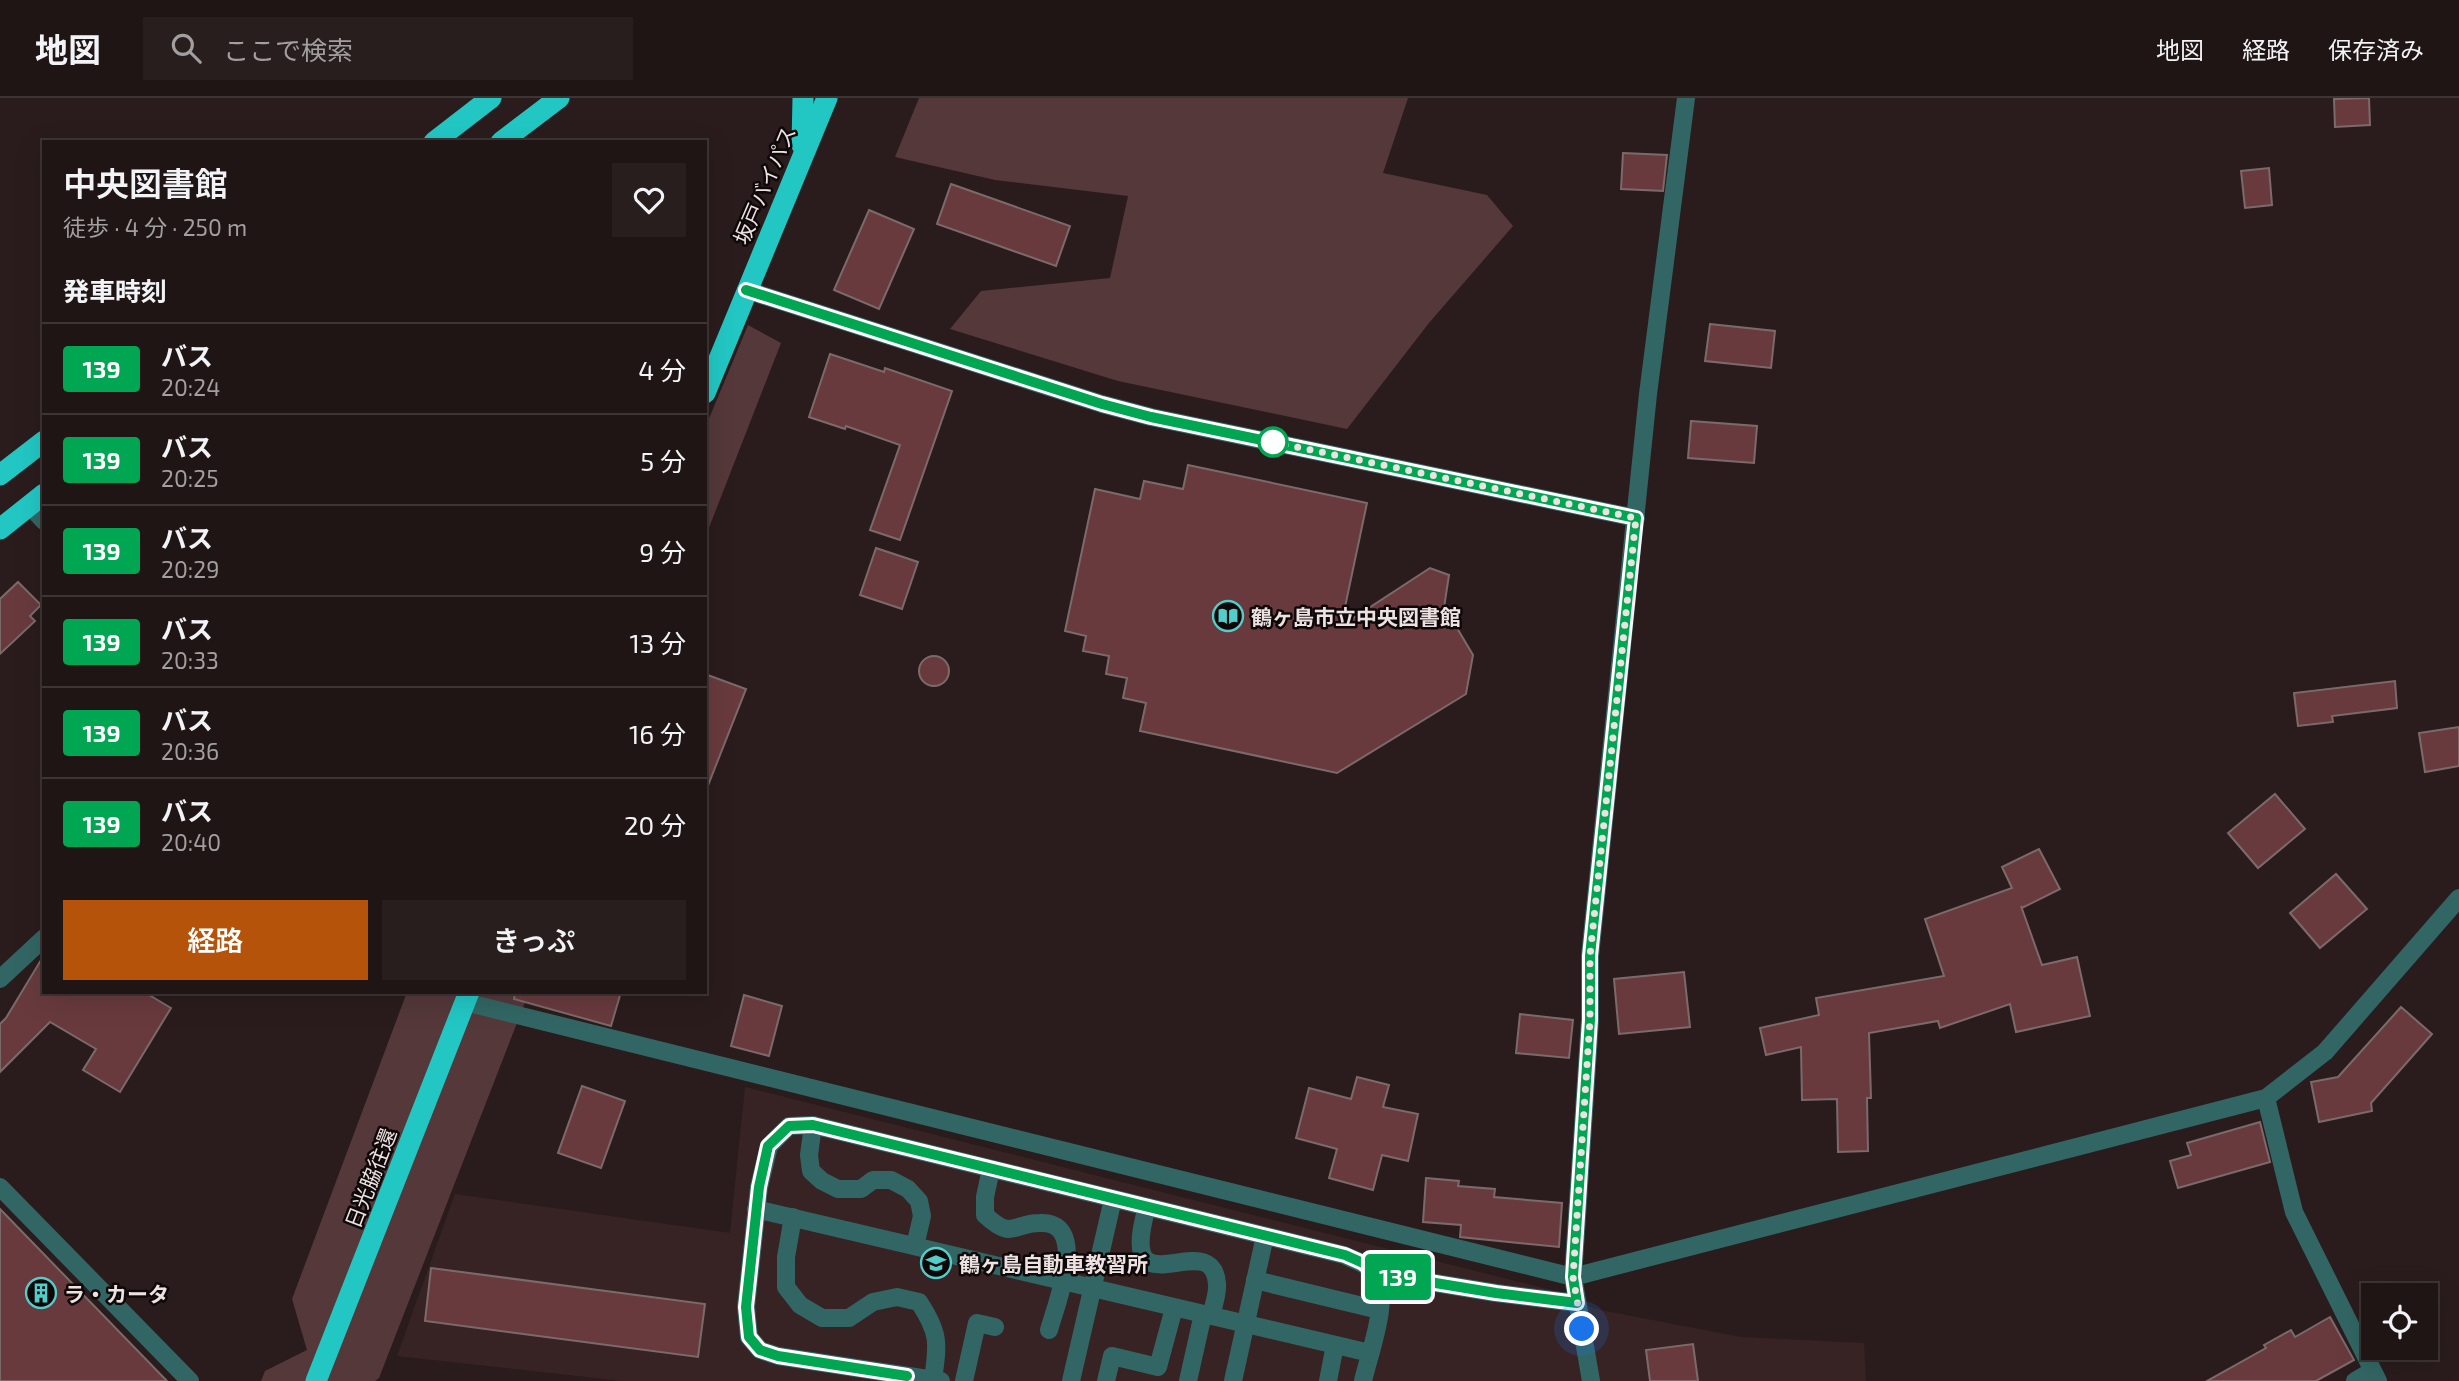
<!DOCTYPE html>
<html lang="ja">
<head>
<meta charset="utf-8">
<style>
	:root { --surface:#201515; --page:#281e1e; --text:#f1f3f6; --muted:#a29fa0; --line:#3d3434; --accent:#b45309 }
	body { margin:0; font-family:"Exo 2","Noto Sans JP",sans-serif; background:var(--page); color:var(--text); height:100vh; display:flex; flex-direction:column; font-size:26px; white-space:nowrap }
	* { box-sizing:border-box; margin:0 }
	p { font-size:23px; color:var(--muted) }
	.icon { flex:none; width:38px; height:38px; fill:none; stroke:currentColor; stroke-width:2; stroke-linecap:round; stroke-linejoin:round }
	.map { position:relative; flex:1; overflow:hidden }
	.sheet { position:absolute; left:42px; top:42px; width:665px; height:854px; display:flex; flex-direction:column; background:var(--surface); border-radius:0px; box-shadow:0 7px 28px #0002,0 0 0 2px var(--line) }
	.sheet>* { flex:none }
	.badge { padding:0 14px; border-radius:5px; font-size:24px; line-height:46px }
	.tools { position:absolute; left:2361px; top:1185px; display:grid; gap:14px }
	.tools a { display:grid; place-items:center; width:77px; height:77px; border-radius:0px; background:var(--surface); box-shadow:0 7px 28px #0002,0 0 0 2px var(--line); font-size:35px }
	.you { position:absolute; width:35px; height:35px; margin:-18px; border:5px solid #fff; border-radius:50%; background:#1a73e8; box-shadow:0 0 0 10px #1a73e833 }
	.map>.badge { position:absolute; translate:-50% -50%; box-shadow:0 0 0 4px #fff }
	h2 { padding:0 21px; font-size:26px; line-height:63px }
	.round { display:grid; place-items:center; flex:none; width:74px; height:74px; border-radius:0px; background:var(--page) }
	.overview { display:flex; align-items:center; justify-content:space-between; height:119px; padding:0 21px }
	h1 { font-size:33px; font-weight:600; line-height:52px }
	.cta { display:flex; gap:14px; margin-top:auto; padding:14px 21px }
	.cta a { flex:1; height:80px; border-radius:0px; background:var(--accent); color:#fff; font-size:28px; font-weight:600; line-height:80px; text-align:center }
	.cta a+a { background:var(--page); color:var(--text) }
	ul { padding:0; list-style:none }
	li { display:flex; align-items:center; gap:21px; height:91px; padding:0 21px; border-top:2px solid var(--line) }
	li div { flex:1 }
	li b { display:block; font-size:26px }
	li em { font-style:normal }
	li .badge { min-width:77px; font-weight:700; text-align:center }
	header { display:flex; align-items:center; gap:42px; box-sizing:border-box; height:98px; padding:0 35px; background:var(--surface); border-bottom:2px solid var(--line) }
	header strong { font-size:33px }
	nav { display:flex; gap:38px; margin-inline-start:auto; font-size:24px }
	.search { width:490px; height:63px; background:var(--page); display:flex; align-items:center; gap:18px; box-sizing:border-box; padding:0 24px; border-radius:0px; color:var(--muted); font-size:26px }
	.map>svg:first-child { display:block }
	.built { fill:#382324 }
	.green { fill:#54383a }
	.building { fill:#683a3e; stroke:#7c6a6b; stroke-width:2 }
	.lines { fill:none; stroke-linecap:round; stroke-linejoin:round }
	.minor { stroke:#326664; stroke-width:18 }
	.highway { stroke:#22c7c4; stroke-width:21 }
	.line-casing { stroke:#fff; stroke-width:16 }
	.line { stroke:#00a651; stroke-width:10 }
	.walk { stroke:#ece2e2; stroke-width:7; stroke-dasharray:0 12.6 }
	.stop-dot { fill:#fff; stroke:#00a651; stroke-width:3.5 }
	.labels { text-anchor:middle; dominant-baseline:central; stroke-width:5; stroke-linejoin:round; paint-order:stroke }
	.street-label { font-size:21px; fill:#ece2e2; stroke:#0e0808 }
	.poi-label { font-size:21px; font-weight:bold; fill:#ece2e2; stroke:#0e0808; text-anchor:start }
</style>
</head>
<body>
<header>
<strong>地図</strong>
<div class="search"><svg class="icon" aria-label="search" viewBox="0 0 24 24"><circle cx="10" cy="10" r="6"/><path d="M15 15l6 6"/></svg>ここで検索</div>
<nav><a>地図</a><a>経路</a><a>保存済み</a></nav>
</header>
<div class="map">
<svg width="2459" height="1283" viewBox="0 0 2459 1283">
	<rect width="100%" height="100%" fill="#2a1c1c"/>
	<!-- built -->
	<path class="built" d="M745,989L1559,1194L1595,1211L1741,1239L1864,1245L1866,1283H622L397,1258L455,1096L730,1135Z"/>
	<!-- green -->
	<g class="green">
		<path d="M919,0H1408L1383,75L1487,97L1513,128L1429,225L1347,331L1118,283L950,231L981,193L1110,180L1128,98L995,82L895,59Z"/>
		<path d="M748,227L781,245L705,440V330Z"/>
		<path d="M407,894H529L379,1280L375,1283H261L265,1273L307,1252L292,1201Z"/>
	</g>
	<!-- building -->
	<g class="building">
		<path d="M2369,0L2370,27L2335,29L2334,1Z"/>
		<path d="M1623,55L1667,57L1663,93L1621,91Z"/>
		<path d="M2269,70L2272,107L2245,110L2241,73Z"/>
		<path d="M951,86L1070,128L1056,168L937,126Z"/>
		<path d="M869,112L914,131L879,211L834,192Z"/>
		<path d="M1710,226L1775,233L1771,270L1705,263Z"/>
		<path d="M830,256L884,274L885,270L952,293L900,442L870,432L900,347L846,328L845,331L809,319Z"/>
		<path d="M1691,323L1757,328L1754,365L1688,360Z"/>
		<path d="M1188,367L1367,405L1341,528L1430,470L1449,477L1442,523L1454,525L1473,557L1466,596L1337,675L1140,633L1146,605L1123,600L1127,580L1106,576L1109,558L1083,553L1086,538L1065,533L1095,391L1140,401L1144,383L1183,391Z"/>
		<path d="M876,450L918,464L902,511L860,497Z"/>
		<path d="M18,484L41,507L30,518L35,523L0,556V501Z"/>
		<circle cx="934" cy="573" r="15"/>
		<path d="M705,576L746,591L707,690H705Z"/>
		<path d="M2395,583L2397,610L2332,618L2333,624L2298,628L2294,595Z"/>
		<path d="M2459,629V668L2425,674L2419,635Z"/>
		<path d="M2275,696L2305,731L2258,770L2228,735Z"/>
		<path d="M2039,751L2060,791L2022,810L2021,808L2042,867L2077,859L2090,918L2016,934L2010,906L1940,930L1938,923L1869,935L1871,1000H1867L1868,1053L1838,1054L1837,1001L1802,1002L1801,949L1766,957L1760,930L1819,917L1816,900L1944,878L1925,821L2012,790L2002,769Z"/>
		<path d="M2336,776L2367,811L2320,850L2290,815Z"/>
		<path d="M44,857V894H144L171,910L120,994L83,972L96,951L50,924L0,974V926L6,920Z"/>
		<path d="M1684,874L1690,929L1619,936L1614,881Z"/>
		<path d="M515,894H621L611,928L514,901Z"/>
		<path d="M744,897L782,908L769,958L731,948Z"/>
		<path d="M2401,909L2432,936L2371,1005L2372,1013L2319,1024L2311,984L2338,979Z"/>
		<path d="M1520,916L1573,922L1569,960L1516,955Z"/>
		<path d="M1357,979L1389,987L1383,1009L1418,1016L1408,1063L1382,1057L1373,1092L1329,1080L1337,1051L1296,1040L1309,990L1351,1001Z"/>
		<path d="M582,988L625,1003L601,1070L558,1055Z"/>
		<path d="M2260,1024L2270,1064L2178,1090L2170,1063L2191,1057L2187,1045Z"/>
		<path d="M1426,1080L1459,1083L1458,1088L1495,1091L1494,1099L1562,1105L1559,1149L1460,1139L1461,1127L1423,1124Z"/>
		<path d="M0,1111L167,1283H0Z"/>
		<path d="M431,1170L705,1206L698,1259L425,1223Z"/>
		<path d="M2330,1219L2354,1262L2316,1283H2207L2266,1250L2264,1247L2291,1232L2295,1239Z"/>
		<path d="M1693,1246L1698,1283H1650L1646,1252Z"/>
	</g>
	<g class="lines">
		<!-- minor -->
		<g class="minor">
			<path d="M746,192L1102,306L1151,319L1636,420"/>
			<path d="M29,407L44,423"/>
			<path d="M0,881L44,840"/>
			<path d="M465,904L1573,1179L2266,1000L2325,954L2459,800"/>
			<path d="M2266,1000L2294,1114L2378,1283"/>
			<path d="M813,1027L809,1057L811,1073L822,1083L838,1091H861L873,1082H891L908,1091L919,1103L922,1118L915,1148"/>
			<path d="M991,1071L985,1099V1117C1013,1143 1012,1125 1040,1125C1090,1123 1056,1207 1049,1232"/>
			<path d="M0,1089L190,1283"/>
			<path d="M1147,1109C1115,1220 1213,1124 1217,1186C1218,1196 1213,1209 1211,1218"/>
			<path d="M756,1111L1370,1255"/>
			<path d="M793,1119L786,1159V1189L800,1207L822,1220H849L873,1204L897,1199L919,1204C940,1236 938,1245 933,1282"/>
			<path d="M1375,1175L1496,1195L1577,1205"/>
			<path d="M1255,1182L1379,1212"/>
			<path d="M941,1283L778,1258L760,1252L749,1239L746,1209L759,1089L769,1048L789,1028L813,1027L1344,1157C1354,1162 1365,1165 1373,1173C1393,1195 1369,1256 1363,1283"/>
			<path d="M964,1283L977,1225L995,1229"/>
			<path d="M1071,1283L1113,1101"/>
			<path d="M1106,1283L1112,1258L1158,1269L1174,1210"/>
			<path d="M1188,1283L1203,1216"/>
			<path d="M1233,1283L1265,1138"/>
			<path d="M1328,1283L1335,1247"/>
			<path d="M1591,1283L1573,1179L1590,922V858L1648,296L1686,0"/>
			<path d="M2355,1283L2372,1273"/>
		</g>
		<!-- highway -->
		<g class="highway">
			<path d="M434,44L491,0"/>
			<path d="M501,44L559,0"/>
			<path d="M802,47L803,0"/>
			<path d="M705,295L827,0"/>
			<path d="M0,377L44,343"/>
			<path d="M0,431L44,396"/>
			<path d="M316,1283L469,894"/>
		</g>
	</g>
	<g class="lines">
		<!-- line casing -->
		<g class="line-casing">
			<path id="line" d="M746,192L1102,306L1151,319L1636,420L1590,858V922L1573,1179L1577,1205L1496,1195L1375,1175L1363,1165L1345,1157L813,1027L789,1028L768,1048L759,1089L746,1209L749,1239L760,1252L778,1258L907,1278"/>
		</g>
		<!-- line -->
		<use href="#line" class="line"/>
		<!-- walk -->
		<path class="walk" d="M1273,344L1636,420L1590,858V922L1573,1179L1582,1231"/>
	</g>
	<!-- icons -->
	<defs>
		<g id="library-ring" transform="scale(1.575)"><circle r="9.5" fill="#0e0808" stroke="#53cdc9" stroke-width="1.5"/><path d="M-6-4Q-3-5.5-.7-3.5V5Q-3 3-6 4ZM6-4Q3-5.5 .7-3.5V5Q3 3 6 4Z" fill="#53cdc9"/></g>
		<g id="school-ring" transform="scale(1.575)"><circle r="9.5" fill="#0e0808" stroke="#53cdc9" stroke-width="1.5"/><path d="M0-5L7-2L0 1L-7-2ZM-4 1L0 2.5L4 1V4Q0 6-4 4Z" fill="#53cdc9"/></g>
		<g id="building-ring" transform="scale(1.575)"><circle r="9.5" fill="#0e0808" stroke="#53cdc9" stroke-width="1.5"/><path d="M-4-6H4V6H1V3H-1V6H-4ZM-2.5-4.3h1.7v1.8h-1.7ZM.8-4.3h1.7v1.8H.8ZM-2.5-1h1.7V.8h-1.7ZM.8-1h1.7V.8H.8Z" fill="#53cdc9"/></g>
	</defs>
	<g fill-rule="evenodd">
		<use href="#library-ring" x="1228" y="518"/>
		<use href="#school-ring" x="936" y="1165"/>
		<use href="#building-ring" x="41" y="1195"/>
	</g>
	<!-- markers -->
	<circle class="stop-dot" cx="1273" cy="344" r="14"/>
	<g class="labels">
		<!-- street labels -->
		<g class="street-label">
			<text transform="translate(764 87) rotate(-67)">坂戸バイパス</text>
			<text transform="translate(370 1080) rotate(-69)">日光脇往還</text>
		</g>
		<!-- poi labels -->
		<g class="poi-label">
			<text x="1251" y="518">鶴ヶ島市立中央図書館</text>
			<text x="959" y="1165">鶴ヶ島自動車教習所</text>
			<text x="64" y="1195">ラ・カータ</text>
		</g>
	</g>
</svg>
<div class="tools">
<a><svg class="icon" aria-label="locate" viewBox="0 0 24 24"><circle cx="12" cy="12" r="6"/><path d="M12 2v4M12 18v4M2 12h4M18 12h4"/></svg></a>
</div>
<div class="you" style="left:1582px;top:1231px"></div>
<b class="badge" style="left:1398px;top:1179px;background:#00a651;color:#fff">139</b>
<section class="sheet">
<div class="overview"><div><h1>中央図書館</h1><p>徒歩 · 4 分 · 250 m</p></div><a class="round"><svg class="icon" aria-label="heart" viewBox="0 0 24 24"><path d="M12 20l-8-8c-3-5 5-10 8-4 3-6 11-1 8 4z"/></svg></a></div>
<h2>発車時刻</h2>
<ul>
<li><span class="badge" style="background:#00a651;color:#fff">139</span><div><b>バス</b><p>20:24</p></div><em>4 分</em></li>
<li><span class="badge" style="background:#00a651;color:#fff">139</span><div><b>バス</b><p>20:25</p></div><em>5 分</em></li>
<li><span class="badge" style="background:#00a651;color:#fff">139</span><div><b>バス</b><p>20:29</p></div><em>9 分</em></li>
<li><span class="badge" style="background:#00a651;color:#fff">139</span><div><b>バス</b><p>20:33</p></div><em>13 分</em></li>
<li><span class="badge" style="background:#00a651;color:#fff">139</span><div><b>バス</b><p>20:36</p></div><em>16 分</em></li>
<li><span class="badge" style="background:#00a651;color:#fff">139</span><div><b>バス</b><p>20:40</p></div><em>20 分</em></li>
</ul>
<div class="cta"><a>経路</a><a>きっぷ</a></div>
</section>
</div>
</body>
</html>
